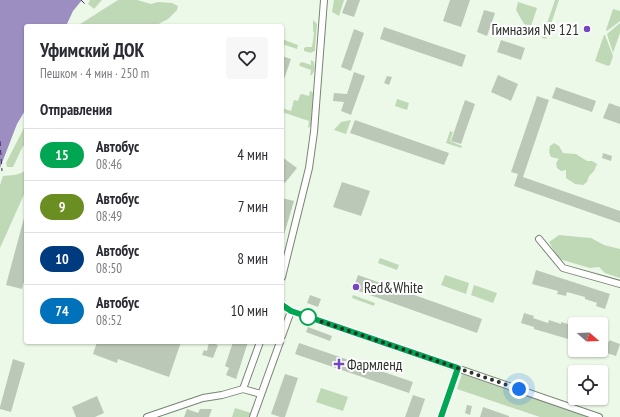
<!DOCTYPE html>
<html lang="ru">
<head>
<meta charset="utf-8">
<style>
	:root { --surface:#fff; --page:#f7f7f7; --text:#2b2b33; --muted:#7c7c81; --line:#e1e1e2 }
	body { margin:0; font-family:"PT Sans Narrow",sans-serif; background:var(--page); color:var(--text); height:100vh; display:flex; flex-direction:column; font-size:15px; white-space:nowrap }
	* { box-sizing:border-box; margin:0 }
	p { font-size:13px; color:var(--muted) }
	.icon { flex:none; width:22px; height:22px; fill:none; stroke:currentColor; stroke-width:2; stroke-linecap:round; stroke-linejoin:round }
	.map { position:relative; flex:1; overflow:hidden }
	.details { position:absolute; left:24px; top:24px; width:260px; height:320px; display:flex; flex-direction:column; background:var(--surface); border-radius:4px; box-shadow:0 1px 3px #0004 }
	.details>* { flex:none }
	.badge { padding:0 8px; border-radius:13px; font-size:14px; line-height:26px }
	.needle { width:26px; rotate:109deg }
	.fabs { position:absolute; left:568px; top:317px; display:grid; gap:8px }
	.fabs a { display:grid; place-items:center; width:40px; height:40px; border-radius:4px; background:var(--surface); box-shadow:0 1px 3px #0004; font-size:20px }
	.you { position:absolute; width:20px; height:20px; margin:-10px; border:3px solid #fff; border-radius:50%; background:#1a73e8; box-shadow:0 0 0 6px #1a73e833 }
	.map>.badge { position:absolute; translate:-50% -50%; box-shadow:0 0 0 2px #fff }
	h2 { padding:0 16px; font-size:15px; line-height:36px }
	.round { display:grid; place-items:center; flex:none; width:42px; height:42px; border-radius:4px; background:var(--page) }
	.headline { display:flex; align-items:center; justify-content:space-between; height:68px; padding:0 16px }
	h1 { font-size:19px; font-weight:600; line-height:30px }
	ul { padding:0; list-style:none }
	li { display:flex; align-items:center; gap:12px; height:52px; padding:0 16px; border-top:1px solid var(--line) }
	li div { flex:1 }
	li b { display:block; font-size:15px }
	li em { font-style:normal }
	li .badge { min-width:44px; font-weight:700; text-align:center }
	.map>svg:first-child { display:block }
	.green { fill:#bfd9b7 }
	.water { fill:#9d8ec1 }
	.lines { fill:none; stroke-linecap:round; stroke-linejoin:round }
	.ferry { stroke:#3f2766; stroke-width:1; stroke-dasharray:5 4; stroke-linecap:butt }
	.building { fill:#bbc8b7 }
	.minor-casing { stroke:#778373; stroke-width:8 }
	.minor { stroke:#fff; stroke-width:6 }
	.line-casing { stroke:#fff; stroke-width:9 }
	.line { stroke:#00a651; stroke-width:6 }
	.walk { stroke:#2b302a; stroke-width:4; stroke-dasharray:0 7.2 }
	.poi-dot { fill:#7547bf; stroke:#fff; stroke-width:1.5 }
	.stop-dot { fill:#fff; stroke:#00a651; stroke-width:2 }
	.labels { text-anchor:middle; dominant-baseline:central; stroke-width:4; stroke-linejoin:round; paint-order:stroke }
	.poi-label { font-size:15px; fill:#2b302a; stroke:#fff; text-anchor:start }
</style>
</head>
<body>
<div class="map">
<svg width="620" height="417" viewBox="0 0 620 417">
	<rect width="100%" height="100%" fill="#ecf9e8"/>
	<!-- green -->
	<g class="green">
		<path d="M90,0H102L94,9L88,4Z"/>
		<path d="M118,0H137L151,4L158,2L172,3L178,6L177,10L168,19L155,26H77Z"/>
		<path d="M334,0H344L339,16L332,12Z"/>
		<path d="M555,0H559L546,39L542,38Z"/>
		<path d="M518,2L537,8L531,26L524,24L516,10Z"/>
		<path d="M613,9L620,11V21L607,31L606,30Z"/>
		<path d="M313,20L317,24L315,48V51L312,52L311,53L304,51V48L306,47H312L314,33L313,31Z"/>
		<path d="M620,23V33L613,53L607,34Z"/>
		<path d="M604,35H605L613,56L610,65L608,66L595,61Z"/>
		<path d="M282,39L298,45L297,49L282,44Z"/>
		<path d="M311,60L314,62C315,68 315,73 310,76L311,70L300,66L299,64L302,62L311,65Z"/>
		<path d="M310,91H311L313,93L311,126L308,128L309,121L282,112V108L291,111L294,100L298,101L300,95L302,94L309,96Z"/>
		<path d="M397,99L409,103L407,110L395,106Z"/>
		<path d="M351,120L346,134L334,130L341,122Z"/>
		<path d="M26,124V146H23L13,167H7L6,163Z"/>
		<path d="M450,131L453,132L450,141L462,146L461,148L446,143Z"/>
		<path d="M554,143L559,146L563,153L576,154L587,161H592L597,164L594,171L589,176L587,182L583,185L575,184L566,178V170L561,171L557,168L556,163L559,159L551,157L549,152L550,146Z"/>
		<path d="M26,169V190L0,248V185L3,176C10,175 21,176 26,169Z"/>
		<path d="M559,235L591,238L604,245L620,249V278L605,273L599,267L590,268L559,259L549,242Z"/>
		<path d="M380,258L399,265L397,270L378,263Z"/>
		<path d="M445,275L469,283L466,294L441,285Z"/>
		<path d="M474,285L497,293L493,303L471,295Z"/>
		<path d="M353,295L375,303L374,306L352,298Z"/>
		<path d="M462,374L589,417H540L457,389Z"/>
		<path d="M321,388L348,397L343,411L316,402Z"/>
		<path d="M235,408L251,413L249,417H232Z"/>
	</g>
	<!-- water -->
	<path class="water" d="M0,0H82L73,11L66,26H26V109L17,124L0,168Z"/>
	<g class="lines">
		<!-- ferry -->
		<g class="ferry">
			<path d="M81,0L87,6"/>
			<path d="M0,141L2,171"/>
		</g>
	</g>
	<!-- building -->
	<g class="building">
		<path d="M347,0H360L354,17L342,13Z"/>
		<path d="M450,0H470L461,27L443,21Z"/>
		<path d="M484,10L495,13L487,36L477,32Z"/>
		<path d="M384,27L466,55L462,67L380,39Z"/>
		<path d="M354,29L364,33L351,71L341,67Z"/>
		<path d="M501,40L525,48L521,60L497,52Z"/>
		<path d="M282,56L291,59L283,82H282Z"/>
		<path d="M354,72L365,76L351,115L341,111L344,102L333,101L334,93L347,94Z"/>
		<path d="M498,75L518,84L511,101L491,92Z"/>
		<path d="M387,76L392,77L389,85L384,83Z"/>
		<path d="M556,87L596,101L592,112L552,98Z"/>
		<path d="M537,96L549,100L523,177L620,211V223L514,186L518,174L511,172Z"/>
		<path d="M465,100L475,104L461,144L451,141Z"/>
		<path d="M609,103L620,107V124L603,118Z"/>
		<path d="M355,120L449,153L444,165L350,133Z"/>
		<path d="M603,153L612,156L611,161L602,158Z"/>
		<path d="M282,157L297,168L285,183L282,180Z"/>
		<path d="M342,182L370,191L361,216L333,207Z"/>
		<path d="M282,198L294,201L283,238H282Z"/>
		<path d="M24,218L26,219V274L22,289L6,285Z"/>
		<path d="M536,270L610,294L605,309L596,306L597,303L585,299V297L567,292L566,296L557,294L558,291L532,284Z"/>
		<path d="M358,275L482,319L477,333L353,289Z"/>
		<path d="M310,295L321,299L318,307L307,303Z"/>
		<path d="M524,313L534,316L533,318L548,323L549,320L561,324V322L575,326V341L534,329V327L521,323Z"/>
		<path d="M308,327L332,336L330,341L306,332Z"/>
		<path d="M601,339L609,342V340L620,344L616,356L601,351Z"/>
		<path d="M97,342H181L169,377L118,359L117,363L93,354Z"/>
		<path d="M209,342L218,345L213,358L202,355L204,350L207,351Z"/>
		<path d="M233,342H248L236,379L226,375L229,368L225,366Z"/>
		<path d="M299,343L413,382L409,393L295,354Z"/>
		<path d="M13,359L25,363L11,412L0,409V407Z"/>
		<path d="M285,374L298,378L285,417H280L271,414Z"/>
		<path d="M413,395L425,399L419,417H405Z"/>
		<path d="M97,396L104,413L95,417H76L72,407Z"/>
		<path d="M467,405L472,406L470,415L465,413Z"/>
		<path d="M483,407L509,416V417H480Z"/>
		<path d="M187,409L198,413L200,409H212L209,417H184Z"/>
	</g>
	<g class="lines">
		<!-- minor casing -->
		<g class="minor-casing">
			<g id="minor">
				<path d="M539,239L563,268L620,284"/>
				<path d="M282,277L309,168L314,132L324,0"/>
				<path d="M282,305L291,311L599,417"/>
				<path d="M282,336L291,311"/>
				<path d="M243,389L260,342"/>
				<path d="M243,389L261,394"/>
				<path d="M147,417L203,398L222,395L243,389"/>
				<path d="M253,417L280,342"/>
				<path d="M441,417L458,368"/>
			</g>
		</g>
		<!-- minor -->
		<use href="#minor" class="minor"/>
	</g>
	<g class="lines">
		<!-- line casing -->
		<g class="line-casing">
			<path id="line" d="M282,305L291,311L458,368L441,417"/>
		</g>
		<!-- line -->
		<use href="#line" class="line"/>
		<!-- walk -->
		<path class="walk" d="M308,317L519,389"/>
	</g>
	<!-- markers -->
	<g class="poi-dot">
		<circle cx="587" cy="29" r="4"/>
		<circle cx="356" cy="287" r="4"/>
		<path d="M337 358h4v4h4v4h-4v4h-4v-4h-4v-4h4z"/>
	</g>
	<circle class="stop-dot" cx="308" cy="317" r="8"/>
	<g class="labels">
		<!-- poi labels -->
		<g class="poi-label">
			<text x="579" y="29" text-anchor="end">Гимназия № 121</text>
			<text x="364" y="287">Red&amp;White</text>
			<text x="347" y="364">Фармленд</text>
		</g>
	</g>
</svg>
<div class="fabs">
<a><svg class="needle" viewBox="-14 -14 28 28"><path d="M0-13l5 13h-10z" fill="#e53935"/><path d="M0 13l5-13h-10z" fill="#7c7c81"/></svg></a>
<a><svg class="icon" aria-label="locate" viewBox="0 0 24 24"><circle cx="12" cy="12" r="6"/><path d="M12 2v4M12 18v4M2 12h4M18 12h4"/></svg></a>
</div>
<div class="you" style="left:519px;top:389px"></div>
<section class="details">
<div class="headline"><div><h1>Уфимский ДОК</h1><p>Пешком · 4 мин · 250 m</p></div><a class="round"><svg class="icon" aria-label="heart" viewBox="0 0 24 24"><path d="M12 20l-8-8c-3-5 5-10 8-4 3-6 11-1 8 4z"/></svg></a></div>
<h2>Отправления</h2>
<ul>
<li><span class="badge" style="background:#00a651;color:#fff">15</span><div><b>Автобус</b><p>08:46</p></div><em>4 мин</em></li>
<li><span class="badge" style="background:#6b8e23;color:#fff">9</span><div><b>Автобус</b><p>08:49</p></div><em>7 мин</em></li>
<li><span class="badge" style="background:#003b80;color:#fff">10</span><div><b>Автобус</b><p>08:50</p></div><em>8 мин</em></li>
<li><span class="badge" style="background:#0072bc;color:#fff">74</span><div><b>Автобус</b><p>08:52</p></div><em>10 мин</em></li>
</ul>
</section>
</div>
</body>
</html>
